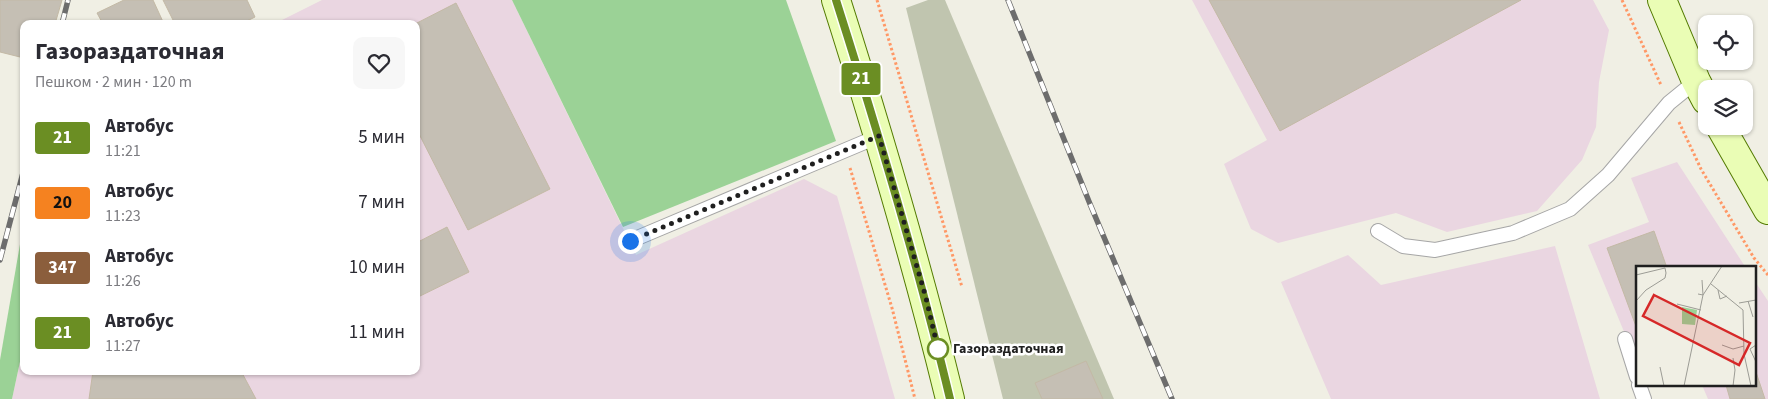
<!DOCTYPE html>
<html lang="ru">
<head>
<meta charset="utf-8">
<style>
	:root { --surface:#fff; --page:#f7f7f7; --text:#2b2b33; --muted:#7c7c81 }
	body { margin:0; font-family:"Source Sans 3",sans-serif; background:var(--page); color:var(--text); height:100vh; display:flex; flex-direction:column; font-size:19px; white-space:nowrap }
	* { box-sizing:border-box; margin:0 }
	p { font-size:16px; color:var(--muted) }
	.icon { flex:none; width:28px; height:28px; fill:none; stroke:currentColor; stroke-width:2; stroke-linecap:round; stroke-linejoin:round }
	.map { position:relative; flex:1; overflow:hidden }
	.sheet { position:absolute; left:20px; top:20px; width:400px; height:355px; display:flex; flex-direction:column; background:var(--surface); border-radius:10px; box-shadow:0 1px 4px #0004 }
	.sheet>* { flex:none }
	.badge { padding:0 10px; border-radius:4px; font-size:18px; line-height:32px }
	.fabs { position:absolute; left:1698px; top:15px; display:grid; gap:10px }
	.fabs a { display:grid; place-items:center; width:55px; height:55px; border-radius:10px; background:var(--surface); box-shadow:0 1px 4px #0004; font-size:25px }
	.you { position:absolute; width:25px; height:25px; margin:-12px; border:4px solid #fff; border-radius:50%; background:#1a73e8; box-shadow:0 0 0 8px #1a73e833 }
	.map>.badge { position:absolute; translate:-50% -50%; box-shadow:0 0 0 2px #fff }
	.round { display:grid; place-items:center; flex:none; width:52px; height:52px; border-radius:10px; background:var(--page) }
	.summary { display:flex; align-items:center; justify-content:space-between; height:85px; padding:0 15px }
	h1 { font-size:24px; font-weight:700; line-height:38px }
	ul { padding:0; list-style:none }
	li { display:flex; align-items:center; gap:15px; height:65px; padding:0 15px }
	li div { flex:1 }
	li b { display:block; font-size:19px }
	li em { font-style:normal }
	li .badge { min-width:55px; font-weight:700; text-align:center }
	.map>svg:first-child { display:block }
	.industrial { fill:#ead6e1 }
	.construction { fill:#c0c5af }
	.forest { fill:#9bd296 }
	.building { fill:#c5bfb4; stroke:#c3b9a5 }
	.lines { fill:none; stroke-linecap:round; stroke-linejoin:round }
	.lane-casing { stroke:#a6a6a6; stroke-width:16 }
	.secondary-casing { stroke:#537b00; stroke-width:30 }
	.path { stroke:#ff9866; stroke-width:3; stroke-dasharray:2.5 2.5; stroke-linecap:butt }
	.lane { stroke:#fff; stroke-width:14 }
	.secondary { stroke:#eafdb5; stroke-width:28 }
	.rail-casing { stroke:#6d6d6d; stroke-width:5.5 }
	.rail { stroke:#fff; stroke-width:4; stroke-dasharray:11; stroke-linecap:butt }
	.line-casing { stroke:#fff; stroke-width:11 }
	.line { stroke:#6b8e23; stroke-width:8 }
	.walk { stroke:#1f1f1f; stroke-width:5; stroke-dasharray:0 9 }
	.stop-dot { fill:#fff; stroke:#6b8e23; stroke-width:2.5 }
	.labels { text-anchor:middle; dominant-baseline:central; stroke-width:5; stroke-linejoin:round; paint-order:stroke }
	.stop-label { font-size:14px; font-weight:bold; fill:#1f1f1f; stroke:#fff; text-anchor:start }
	.inset-road { fill:none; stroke:#9c9c95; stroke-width:1 }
	.view { fill:#d62828; fill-opacity:0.15; stroke:#d62828; stroke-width:2.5 }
	.inset-edge { fill:none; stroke:#1f1f1f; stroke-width:2.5 }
</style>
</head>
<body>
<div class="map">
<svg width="1768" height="399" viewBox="0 0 1768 399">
	<rect width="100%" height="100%" fill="#f0efe4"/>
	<!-- industrial -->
	<g class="industrial">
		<path d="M322,0H512L636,255L804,179L837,196L895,399H12L24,343V371H416V24H274Z"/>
		<path d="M1192,0H1593L1609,30L1599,82L1596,127L1582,160L1537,211L1447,232L1396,213L1278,243L1251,229L1224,164L1267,140Z"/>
		<path d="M1677,162L1746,268H1637V358H1635L1588,245L1649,222L1631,178Z"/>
		<path d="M1555,246L1600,399H1331L1281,282L1348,255L1381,285Z"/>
		<path d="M1754,280L1768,301V399H1708L1702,385H1754Z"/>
	</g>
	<!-- construction -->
	<path class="construction" d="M928,0H945L1114,399H1003L906,8Z"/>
	<!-- forest -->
	<g class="forest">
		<path d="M512,0H786L836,141L623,227Z"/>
		<path d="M24,221V343L12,399H0V360Z"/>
	</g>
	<!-- building -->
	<g class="building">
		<path d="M0,0H62L55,24H24V58L0,52Z"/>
		<path d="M124,0H153L164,24H103L97,13Z"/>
		<path d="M163,0H247L255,17L241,24H175Z"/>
		<path d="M1209,0H1521L1280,131Z"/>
		<path d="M456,3L550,189L468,230L416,128V24H415Z"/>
		<path d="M447,227L469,272L416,298V243Z"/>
		<path d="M1654,231L1667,268H1637V329L1607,248Z"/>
		<path d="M1086,361L1103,399H1042L1035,383Z"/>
		<path d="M1754,366L1765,399H1730L1726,385H1754Z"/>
		<path d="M93,371H241L256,399H89Z"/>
	</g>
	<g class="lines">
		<!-- lane casing -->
		<g class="lane-casing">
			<g id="lane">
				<path d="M1378,231L1403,246L1435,250L1513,233L1570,209L1608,175L1669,103L1696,81"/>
				<path d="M630,241L879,136"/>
				<path d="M1625,339L1637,377"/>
				<path d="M1639,385L1644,399"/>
			</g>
		</g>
		<!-- secondary casing -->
		<g class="secondary-casing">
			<g id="secondary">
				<path d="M836,0C878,132 917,264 950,399"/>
				<path d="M1662,0L1696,81L1706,100"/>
				<path d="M1720,126L1768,210"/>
			</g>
		</g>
		<!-- path -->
		<g class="path">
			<path d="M877,0L962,287"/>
			<path d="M1622,0L1661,85"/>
			<path d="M1679,122L1701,169L1754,258L1768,275"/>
			<path d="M850,168L892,308L915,399"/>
		</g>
		<!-- lane -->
		<use href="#lane" class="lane"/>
		<!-- secondary -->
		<use href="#secondary" class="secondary"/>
		<!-- rail casing -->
		<g class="rail-casing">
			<g id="rail">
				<path d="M1008,0L1090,204L1172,399"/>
				<path d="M62,24L68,0"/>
				<path d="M0,260L24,169"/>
			</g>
		</g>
		<!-- rail -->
		<use href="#rail" class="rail"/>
	</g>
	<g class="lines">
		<!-- line casing -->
		<g class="line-casing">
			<path id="line" d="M836,0C878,132 918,264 950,399"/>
		</g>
		<!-- line -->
		<use href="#line" class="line"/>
		<!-- walk -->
		<path class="walk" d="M630,241L879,136L926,298L938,349"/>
	</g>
	<!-- markers -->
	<circle class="stop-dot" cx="938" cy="349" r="10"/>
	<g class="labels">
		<!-- stop labels -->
		<g class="stop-label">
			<text x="953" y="349">Газораздаточная</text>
		</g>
	</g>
	<!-- overview -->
	<g transform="translate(1636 266)">
		<rect width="120" height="120" fill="#f0efe4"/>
		<path d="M46,41L61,44L59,59L46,58Z" fill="#9bd296"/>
		<path class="inset-road" d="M0,9L29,2L30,7L29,12L10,24L0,35M75,18L107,44L108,88L115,120M82,24L84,33L91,30M62,28L67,29L66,14M112,35L117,51M103,37L120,34M41,38L65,44M86,79L97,83L108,80M120,79L114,83L120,96M97,92L99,104L97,120M24,101L28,120M48,120L67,29L86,0"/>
		<path class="view" d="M18,29L114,77L103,99L7,50Z"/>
		<rect width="120" height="120" class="inset-edge"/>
	</g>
</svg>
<div class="fabs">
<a><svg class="icon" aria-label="locate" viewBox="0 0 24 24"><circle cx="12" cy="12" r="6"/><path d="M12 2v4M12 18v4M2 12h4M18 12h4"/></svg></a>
<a><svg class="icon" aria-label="layers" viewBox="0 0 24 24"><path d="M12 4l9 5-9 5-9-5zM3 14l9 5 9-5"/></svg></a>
</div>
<div class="you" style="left:630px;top:241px"></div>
<b class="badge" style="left:861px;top:79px;background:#6b8e23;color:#fff">21</b>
<section class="sheet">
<div class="summary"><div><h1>Газораздаточная</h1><p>Пешком · 2 мин · 120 m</p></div><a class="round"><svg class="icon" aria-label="heart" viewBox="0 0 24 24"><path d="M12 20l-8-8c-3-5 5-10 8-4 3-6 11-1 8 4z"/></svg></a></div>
<ul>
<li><span class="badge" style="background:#6b8e23;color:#fff">21</span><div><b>Автобус</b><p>11:21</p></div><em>5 мин</em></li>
<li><span class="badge" style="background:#f58220;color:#111">20</span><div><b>Автобус</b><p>11:23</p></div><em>7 мин</em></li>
<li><span class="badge" style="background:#8b5e3c;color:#fff">347</span><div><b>Автобус</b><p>11:26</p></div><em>10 мин</em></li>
<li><span class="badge" style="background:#6b8e23;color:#fff">21</span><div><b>Автобус</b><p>11:27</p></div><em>11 мин</em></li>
</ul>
</section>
</div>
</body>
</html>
